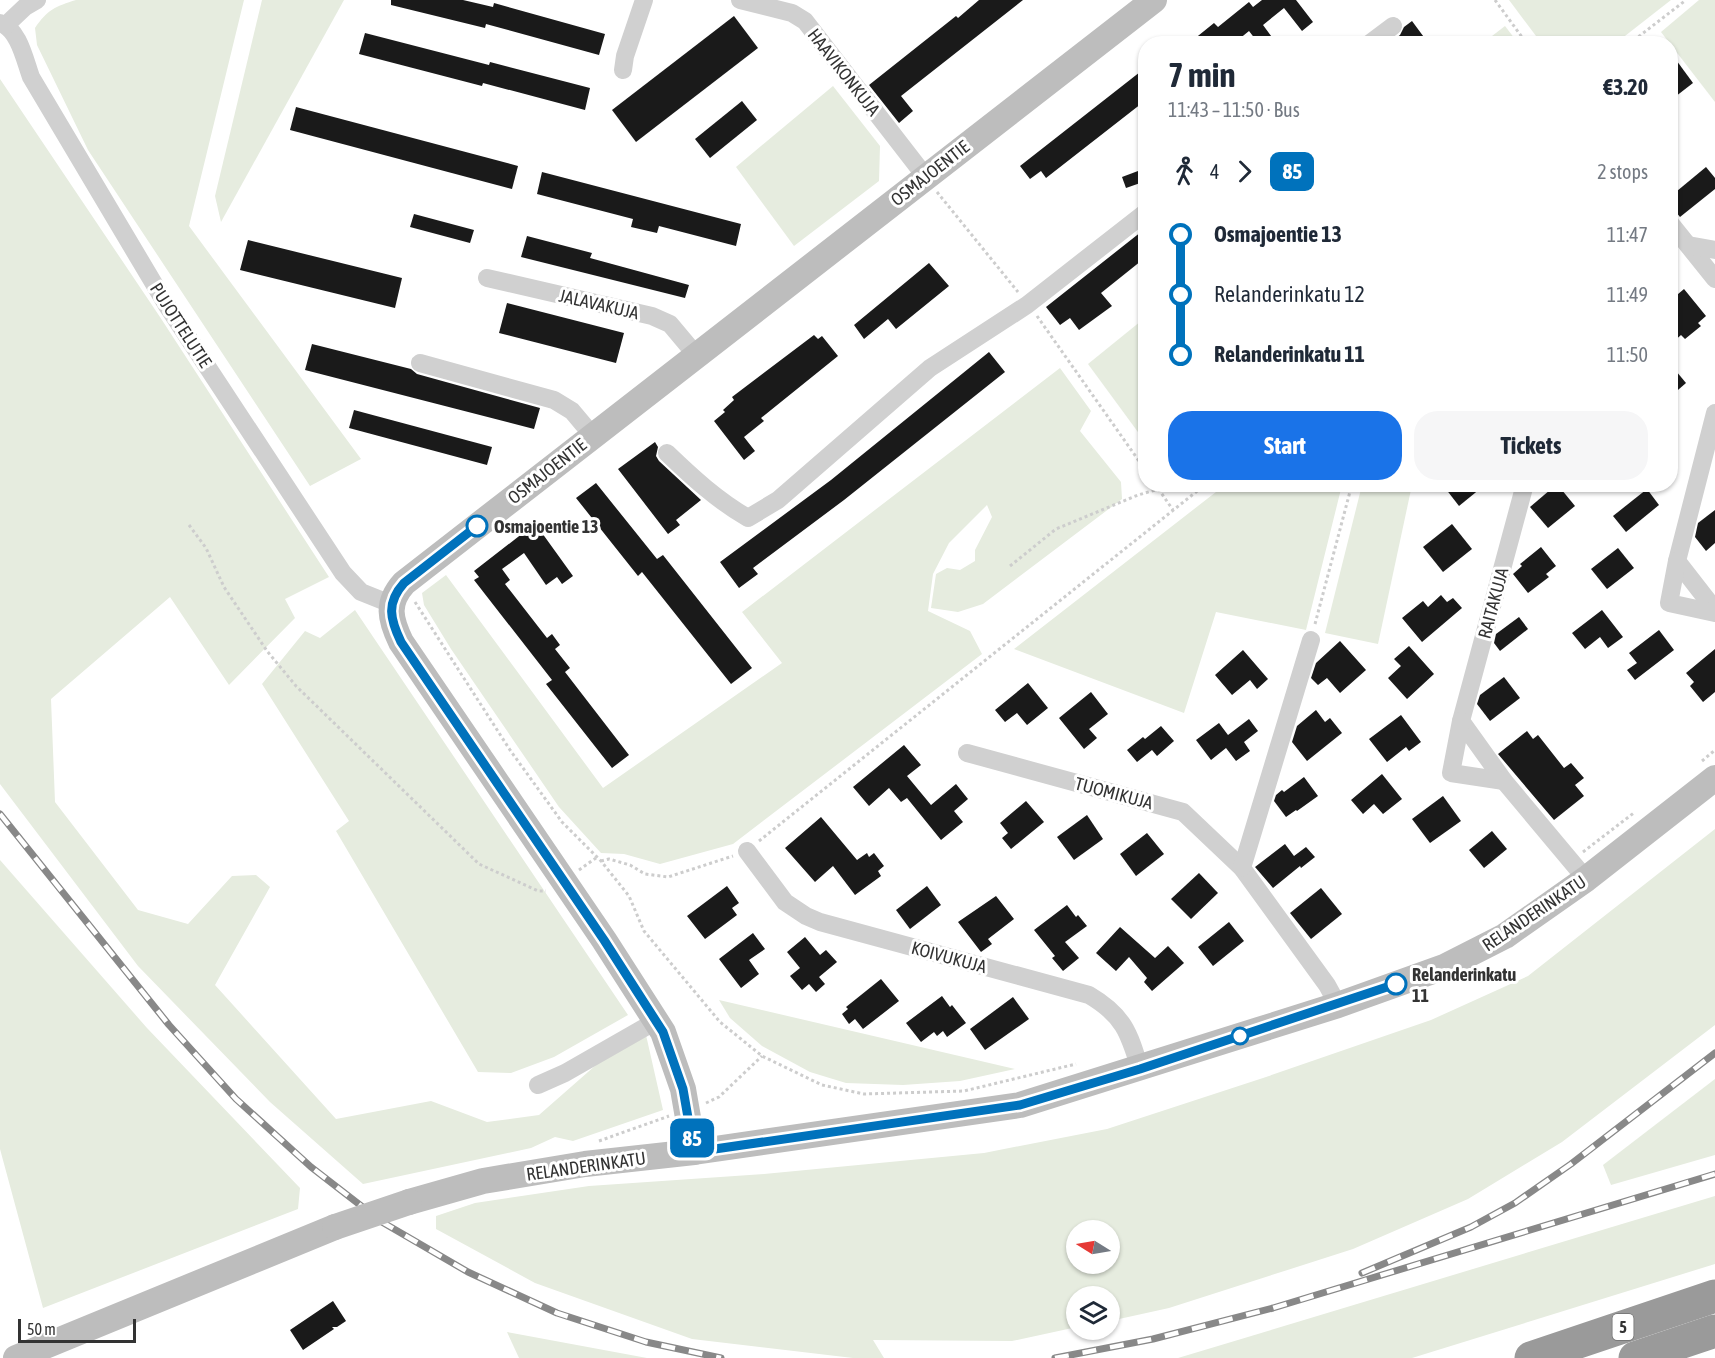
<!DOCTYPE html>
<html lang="en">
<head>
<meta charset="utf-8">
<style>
	:root { --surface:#fff; --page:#f6f6f7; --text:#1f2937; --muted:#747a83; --accent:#1a73e8 }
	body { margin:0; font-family:"Asap Condensed",sans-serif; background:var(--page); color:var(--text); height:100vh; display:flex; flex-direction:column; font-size:22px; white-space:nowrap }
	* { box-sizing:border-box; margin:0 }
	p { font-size:20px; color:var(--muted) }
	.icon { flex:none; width:33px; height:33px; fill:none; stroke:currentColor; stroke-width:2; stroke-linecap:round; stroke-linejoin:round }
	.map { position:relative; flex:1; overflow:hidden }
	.details { position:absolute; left:1138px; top:36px; width:540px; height:456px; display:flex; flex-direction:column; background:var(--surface); border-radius:24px; box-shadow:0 2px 4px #0004 }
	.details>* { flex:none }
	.badge { padding:0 12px; border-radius:9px; font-size:21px; line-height:39px }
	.needle { width:39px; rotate:281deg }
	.fabs { position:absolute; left:1066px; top:1220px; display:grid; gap:12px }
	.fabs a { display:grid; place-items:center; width:54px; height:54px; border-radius:50%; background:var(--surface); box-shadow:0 2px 4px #0004; font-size:30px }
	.scale { position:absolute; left:18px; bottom:15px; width:118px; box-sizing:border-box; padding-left:6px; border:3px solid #333; border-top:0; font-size:16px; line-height:21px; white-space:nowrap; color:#333; -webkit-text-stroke:4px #fff; paint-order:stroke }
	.map>.badge { position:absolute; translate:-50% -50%; box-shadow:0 0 0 3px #fff }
	.legs { display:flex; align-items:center; gap:9px; height:66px; padding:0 30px; font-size:20px }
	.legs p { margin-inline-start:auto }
	.overview { display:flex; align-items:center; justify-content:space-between; height:102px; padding:0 30px }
	h1 { font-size:33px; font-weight:700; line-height:45px }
	.action { display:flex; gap:12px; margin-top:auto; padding:12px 30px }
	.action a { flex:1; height:69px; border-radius:24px; background:var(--accent); color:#fff; font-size:24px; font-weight:700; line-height:69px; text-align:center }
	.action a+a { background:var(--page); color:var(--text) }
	ul { padding:0 30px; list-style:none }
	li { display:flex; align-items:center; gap:21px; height:60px; font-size:22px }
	li i { display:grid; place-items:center; width:9px; height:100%; margin:0 8px; background:currentColor }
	li i::after { content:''; width:15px; height:15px; margin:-8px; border:4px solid; border-radius:50%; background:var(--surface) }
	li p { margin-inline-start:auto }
	li:first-child i { background:linear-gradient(#0000 50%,currentColor 0) }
	li:last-child i { background:linear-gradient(currentColor 50%,#0000 0) }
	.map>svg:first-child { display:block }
	.green { fill:#e6ecdf; fill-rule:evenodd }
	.building { fill:#1a1a1a }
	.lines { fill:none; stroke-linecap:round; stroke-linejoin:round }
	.path { stroke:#cdcdcd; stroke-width:3; stroke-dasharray:3 3; stroke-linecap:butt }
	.street { stroke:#d0d0d0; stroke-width:18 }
	.secondary { stroke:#bdbdbd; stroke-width:26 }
	.highway { stroke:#9a9a9a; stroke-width:33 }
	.rail-casing { stroke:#888; stroke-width:7 }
	.rail { stroke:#fff; stroke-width:4.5; stroke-dasharray:14; stroke-linecap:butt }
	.secondary-bridge { stroke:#bdbdbd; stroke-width:26 }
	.line-1-casing { stroke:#fff; stroke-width:14 }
	.line-1 { stroke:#0072bc; stroke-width:9 }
	.stop-1-dot { fill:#fff; stroke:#0072bc; stroke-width:3 }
	.labels { text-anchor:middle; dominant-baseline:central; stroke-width:6; stroke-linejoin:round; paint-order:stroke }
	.shield { fill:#fff; stroke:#707070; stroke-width:1.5 }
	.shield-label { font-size:16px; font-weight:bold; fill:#333 }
	.street-label { font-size:18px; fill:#333; stroke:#fff }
	.stop-label { font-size:18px; font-weight:bold; fill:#333; stroke:#fff; text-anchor:start }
</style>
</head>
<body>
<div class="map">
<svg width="1715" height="1358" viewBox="0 0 1715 1358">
	<rect width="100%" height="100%" fill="#fff"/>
	<!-- green -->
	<g class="green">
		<path d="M76,0H244L189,226L361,459L310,486L88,150L37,45L35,28C47,10 56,6 76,0Z"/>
		<path d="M262,0H344L221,222L215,196Z"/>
		<path d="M1509,0H1671L1616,43L1542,44Z"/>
		<path d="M1699,0H1715V102L1661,32Z"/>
		<path d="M1505,26L1518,43H1483Z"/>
		<path d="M0,79L160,317L329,577L285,599L295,618L229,685L170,597L51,699L55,802L138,910L188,924L232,876L256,875L270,887L215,985L336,1119L431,1101L487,1122L539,1115L629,1036L646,1035L663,1110L573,1141L555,1137L531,1148L363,1184L270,1102L138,966L0,784Z"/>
		<path d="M833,86L880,146L879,181L794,246L736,167Z"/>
		<path d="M1146,317V443L1088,364Z"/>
		<path d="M1060,368L1091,411L1080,431L1121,482L1122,499L983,604L958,612L931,608L936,574L947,568L960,570L975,561V550L992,517L987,505L949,543L933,574L928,611L970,631L982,654L733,844L660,864L624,854L601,853L559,807L451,649L424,605L422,593L446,575L603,788L782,663L742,612Z"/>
		<path d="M1225,485H1342L1306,630L1216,612L1184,713L1014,649Z"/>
		<path d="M1362,485H1412L1378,644L1325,633Z"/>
		<path d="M355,610L628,1015L554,1057L511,1073L478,1072L336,831L349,821L262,684L305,631L320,638Z"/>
		<path d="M1715,829V1025L1562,1142L1468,1199L1353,1249L1169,1308L1110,1321V1296H1077V1327L1012,1341L873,1340L884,1358H853L692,1339L535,1283L436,1229V1216L475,1203L589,1186L764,1174L984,1153L1107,1129L1263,1078L1431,1020L1528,976ZM1077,1230H1110V1263H1077Z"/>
		<path d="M0,860L147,1028L300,1188L298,1209L43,1308L0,1149Z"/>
		<path d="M719,1000L1015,1069L960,1081L903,1085L846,1083L810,1072L762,1046L730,1018Z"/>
		<path d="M1715,1079V1155L1611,1185L1603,1165Z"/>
		<path d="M1715,1196V1264L1412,1358H1178Z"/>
		<path d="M507,1332L647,1358H519Z"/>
	</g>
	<!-- building -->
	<g class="building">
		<path d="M391,0H463L493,7L494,3L605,34L599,55L486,24L485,28L391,5Z"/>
		<path d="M979,0H1023L901,96L913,111L899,123L869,85L956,16L958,18Z"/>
		<path d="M1262,0H1296L1313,22L1302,31L1284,8L1263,25L1277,44H1259L1249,31L1233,44H1188L1214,23L1218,27L1249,2L1253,7Z"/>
		<path d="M734,16L758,48L636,142L612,110Z"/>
		<path d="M1412,21L1429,44H1388L1400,35L1404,27Z"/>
		<path d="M365,33L489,65L490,62L590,88L585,110L483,83L482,86L359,54Z"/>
		<path d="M1671,53L1693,83L1671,100Z"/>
		<path d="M1140,72L1146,80V85L1140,90L1146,100L1046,178L1041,171L1030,179L1020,166Z"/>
		<path d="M742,101L757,120L710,158L695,139Z"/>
		<path d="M296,107L518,166L512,189L290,130Z"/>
		<path d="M1706,167L1715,178V189L1680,217L1671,206V196Z"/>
		<path d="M1146,168V181L1126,188L1122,177Z"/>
		<path d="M542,172L741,224L736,246L659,226L657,233L631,227L633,219L537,194Z"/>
		<path d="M414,214L474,230L470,243L410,227Z"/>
		<path d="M1146,228V257L1101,293L1112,306L1079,330L1070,318L1060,325L1046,307Z"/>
		<path d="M527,236L592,253L590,258L689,285L685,298L521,257Z"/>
		<path d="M248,240L402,278L395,308L240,270Z"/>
		<path d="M929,263L949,286L896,329L888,319L864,339L854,325Z"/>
		<path d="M1684,289L1706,316L1698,323L1701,326L1685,339L1681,335L1671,344V300Z"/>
		<path d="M507,303L624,333L616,363L499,333Z"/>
		<path d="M814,335L818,339L822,336L838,356L761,418L764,421L744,437L755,451L744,460L714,421L725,412L723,410L734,400L732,397Z"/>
		<path d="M312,344L411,369L417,374L540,408L534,429L305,370Z"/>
		<path d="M989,352L1005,372L844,500L753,568L758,574L739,588L720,562L831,480Z"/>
		<path d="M1671,365L1686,383L1671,396Z"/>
		<path d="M354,410L492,447L487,465L349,428Z"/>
		<path d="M655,442L658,447L656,456L659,461L701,500L676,520L680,525L668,534L618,469Z"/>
		<path d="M596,483L657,559L663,555L752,668L731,684L642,572L638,576L576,498Z"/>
		<path d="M1442,484H1486L1459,506Z"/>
		<path d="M1557,484L1575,506L1548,528L1530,507Z"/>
		<path d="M1647,489L1659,505L1626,532L1613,516Z"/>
		<path d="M1715,510V543L1706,551L1695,537L1698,523Z"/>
		<path d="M1452,524L1472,549L1443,572L1423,547Z"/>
		<path d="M537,526L573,576L562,584L557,577L546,585L524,553L502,569L510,580L505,584L547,638L552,634L560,645L555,649L570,668L565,672L629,755L612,768L546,684L552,680L474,580L479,577L474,571L523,533L524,535Z"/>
		<path d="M1541,547L1556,566L1546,574L1549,577L1528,593L1513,574L1522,566L1520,564Z"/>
		<path d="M1618,548L1634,568L1607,589L1591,569Z"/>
		<path d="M1441,595L1447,602L1453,598L1462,608L1422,642L1402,618L1423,601L1428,607Z"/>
		<path d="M1602,610L1623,637L1608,648L1600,637L1585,649L1572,633Z"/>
		<path d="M1519,617L1528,629L1500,651L1494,643L1496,634Z"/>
		<path d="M1659,630L1674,650L1635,680L1627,670L1637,663L1629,653Z"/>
		<path d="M1340,641L1366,670L1340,693L1327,678L1318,685L1311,678L1316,663Z"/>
		<path d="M1409,646L1434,674L1407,699L1388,678L1401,666L1394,659Z"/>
		<path d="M1715,649V692L1703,702L1690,686L1694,682L1686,673Z"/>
		<path d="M1243,650L1268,679L1257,689L1250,680L1232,695L1215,675Z"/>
		<path d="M1504,677L1520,698L1490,721L1477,704L1480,695Z"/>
		<path d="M1028,683L1048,708L1027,725L1017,713L1005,722L995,710Z"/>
		<path d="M1091,692L1108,714L1089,729L1097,738L1084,749L1059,718Z"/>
		<path d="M1316,710L1325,722L1330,718L1342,733L1307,761L1292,742L1297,726Z"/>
		<path d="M1401,715L1421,742L1409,751L1406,747L1387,762L1369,739Z"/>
		<path d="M1249,719L1258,731L1244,742L1250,751L1236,761L1226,748L1211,760L1196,740L1219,723L1228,735Z"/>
		<path d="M1161,726L1174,741L1157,756L1152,750L1137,762L1127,750L1143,737L1145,739Z"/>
		<path d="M1527,731L1533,739L1538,735L1564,768L1571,763L1584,778L1575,785L1584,796L1554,820L1498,754Z"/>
		<path d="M904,745L921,765L907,776L931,805L956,784L968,799L954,811L963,822L941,840L907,798L901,802L889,788L869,806L853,787Z"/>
		<path d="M1382,774L1402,799L1383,814L1374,804L1363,814L1351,800Z"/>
		<path d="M1304,777L1318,796L1297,811L1296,810L1286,817L1274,801L1276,795L1282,790L1284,792Z"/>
		<path d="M1443,796L1461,821L1430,843L1412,819Z"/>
		<path d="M1026,801L1044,822L1011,849L1002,838L1008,833L1000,823Z"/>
		<path d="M1087,815L1103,839L1074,860L1057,837Z"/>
		<path d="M821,817L857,860L867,853L869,857L874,853L884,866L878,871L881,876L855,895L833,866L815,882L785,848Z"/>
		<path d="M1492,831L1507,849L1484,868L1469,850Z"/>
		<path d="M1147,833L1164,854L1136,876L1120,854Z"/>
		<path d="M1285,844L1294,856L1306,847L1315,857L1301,868L1300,866L1273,888L1255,867Z"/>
		<path d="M1199,873L1218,893L1191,919L1171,899Z"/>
		<path d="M727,886L739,903L732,908L737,915L705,939L687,916Z"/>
		<path d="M927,886L941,905L910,929L896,910Z"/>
		<path d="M1321,888L1342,914L1311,939L1290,913Z"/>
		<path d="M996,896L1014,919L988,939L992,944L981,952L958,922Z"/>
		<path d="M1067,905L1076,917L1078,915L1087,926L1065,942L1079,958L1063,971L1052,958L1055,956L1034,930Z"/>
		<path d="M1229,922L1244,941L1213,966L1198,947Z"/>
		<path d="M1120,927L1155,958L1168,946L1184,963L1152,991L1144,982L1147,978L1129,957L1116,971L1096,953Z"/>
		<path d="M753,933L765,949L749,960L759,974L741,988L719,959Z"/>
		<path d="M805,937L820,955L826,950L837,962L819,977L825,984L816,992L809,984L802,990L790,976L800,968L787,952Z"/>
		<path d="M881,979L899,1001L863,1029L855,1019L849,1024L842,1014L848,1009L846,1007Z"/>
		<path d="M942,996L950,1007L952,1005L966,1023L947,1037L943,1031L937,1036L934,1032L921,1042L906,1023Z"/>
		<path d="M1013,997L1029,1019L985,1050L970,1029Z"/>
		<path d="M333,1301L346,1321L337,1327H332L334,1329L303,1350L290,1330Z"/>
	</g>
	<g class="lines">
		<!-- path -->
		<g class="path">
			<path d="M1495,0L1527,44"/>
			<path d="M1629,44L1686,0"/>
			<path d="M937,192L1018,292"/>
			<path d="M1037,316L1146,471"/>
			<path d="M1155,484L1173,510"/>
			<path d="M189,525L206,548L224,587L267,651L296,686L479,864L538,891H546"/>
			<path d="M1010,566L1056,529L1138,495L1159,489"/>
			<path d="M415,602L510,750L562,822L601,861L629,896L644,931L720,1022L762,1056L822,1085L864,1094L964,1091L1076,1064"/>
			<path d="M1315,624L1352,484"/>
			<path d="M1702,761L1715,750"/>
			<path d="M759,841L1206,484"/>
			<path d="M1583,852L1635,812"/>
			<path d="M601,861L609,859L630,865L645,874L668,877L733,856"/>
			<path d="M579,870L596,858"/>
			<path d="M706,1103L719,1097L762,1056"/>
			<path d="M599,1141L669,1116"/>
		</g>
		<!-- street -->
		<g class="street">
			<path d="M740,0L792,13L805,21L925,176"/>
			<path d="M0,23C19,29 25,61 31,77L166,304L343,573L361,592L391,604"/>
			<path d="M6,25L25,7L37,0"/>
			<path d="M1369,44L1393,26"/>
			<path d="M623,70L625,56L644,0"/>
			<path d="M1671,224L1715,279"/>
			<path d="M1688,245L1715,250"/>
			<path d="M487,278L652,316L670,324L696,355"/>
			<path d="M420,363L554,400L572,411L593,436"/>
			<path d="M1715,413L1677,561L1715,610"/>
			<path d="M667,453C693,478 717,500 748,518L778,500L930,368L1027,305L1146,212"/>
			<path d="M1525,484L1461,721L1504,781L1586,879"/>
			<path d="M1677,561L1669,603L1715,613"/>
			<path d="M1461,721L1451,773L1504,781"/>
			<path d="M967,753L1183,812L1242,868L1327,985L1338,1005"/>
			<path d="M747,851L785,902L806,916L820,922L1089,995C1123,1015 1129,1032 1140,1069"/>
			<path d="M1242,868L1311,640"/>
			<path d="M538,1085L565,1073L656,1021"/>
		</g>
		<!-- secondary -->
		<g class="secondary">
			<path d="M694,1152L683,1089L663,1032L604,940L401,642C390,619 386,603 404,583L1154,0"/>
			<path d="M409,1202L483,1181L585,1164L694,1152L1020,1105L1338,1005L1444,967L1505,936L1586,879L1715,778"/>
			<path d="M16,1358L335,1227"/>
		</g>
		<!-- highway -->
		<g class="highway">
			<path d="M1531,1358L1715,1296"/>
			<path d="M1635,1358L1715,1331"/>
		</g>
		<!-- rail casing -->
		<g class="rail-casing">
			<g id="rail">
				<path d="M0,814L169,1025L236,1099L311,1167L382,1222L468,1272L557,1313L646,1342L721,1358"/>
				<path d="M1362,1273L1471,1227L1515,1203L1571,1164L1715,1053"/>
				<path d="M1055,1358L1153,1339L1273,1308L1715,1174"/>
			</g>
		</g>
		<!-- rail -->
		<use href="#rail" class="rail"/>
		<!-- secondary-bridge -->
		<path class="secondary-bridge" d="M335,1227L409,1202"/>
	</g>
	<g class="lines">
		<!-- line-1 casing -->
		<g class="line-1-casing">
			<path id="line-1" d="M477,526L404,583C386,603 390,619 401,642L604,940L663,1032L683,1089L694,1152L1020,1105L1140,1069L1396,984"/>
		</g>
		<!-- line-1 -->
		<use href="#line-1" class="line-1"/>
	</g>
	<!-- markers -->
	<g class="stop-1-dot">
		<circle cx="477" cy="526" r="10"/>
		<circle cx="1396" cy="984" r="10"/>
		<circle cx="1240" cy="1036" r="8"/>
	</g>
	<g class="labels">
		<!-- shield labels -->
		<rect class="shield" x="1612.5" y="1314" width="21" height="26" rx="4.5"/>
		<g class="shield-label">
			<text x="1623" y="1327">5</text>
		</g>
		<!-- street labels -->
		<g class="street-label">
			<text transform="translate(844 72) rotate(52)">HAAVIKONKUJA</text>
			<text transform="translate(930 173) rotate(-38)">OSMAJOENTIE</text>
			<text transform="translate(599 304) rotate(13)">JALAVAKUJA</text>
			<text transform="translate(181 325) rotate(57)">PUJOTTELUTIE</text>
			<text transform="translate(547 471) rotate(-38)">OSMAJOENTIE</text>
			<text transform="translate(1493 603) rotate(-75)">RAITAKUJA</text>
			<text transform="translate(1114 793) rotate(15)">TUOMIKUJA</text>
			<text transform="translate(1534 913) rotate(-34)">RELANDERINKATU</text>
			<text transform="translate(949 957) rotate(15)">KOIVUKUJA</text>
			<text transform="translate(586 1166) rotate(-8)">RELANDERINKATU</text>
		</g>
		<!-- stop labels -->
		<g class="stop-label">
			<text x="494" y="526">Osmajoentie 13</text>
			<text x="1412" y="974">Relanderinkatu<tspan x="1412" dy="21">11</tspan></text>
		</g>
	</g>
</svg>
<div class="fabs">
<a><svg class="needle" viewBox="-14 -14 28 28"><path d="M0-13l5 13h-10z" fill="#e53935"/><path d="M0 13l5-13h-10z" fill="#747a83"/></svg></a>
<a><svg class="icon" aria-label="layers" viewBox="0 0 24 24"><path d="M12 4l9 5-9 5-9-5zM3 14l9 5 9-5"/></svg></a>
</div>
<div class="scale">50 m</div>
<b class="badge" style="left:692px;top:1138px;background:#0072bc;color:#fff">85</b>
<section class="details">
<div class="overview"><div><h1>7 min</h1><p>11:43 – 11:50 · Bus</p></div><b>€3.20</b></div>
<div class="legs"><svg class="icon" aria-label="walk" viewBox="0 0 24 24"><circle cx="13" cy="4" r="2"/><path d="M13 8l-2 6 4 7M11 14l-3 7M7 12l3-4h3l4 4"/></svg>4<svg class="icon" aria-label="forward" viewBox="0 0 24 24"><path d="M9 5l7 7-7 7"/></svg><b class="badge" style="background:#0072bc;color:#fff">85</b><p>2 stops</p></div>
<ul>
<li><i style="color:#0072bc"></i><b>Osmajoentie 13</b><p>11:47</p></li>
<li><i style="color:#0072bc"></i><span>Relanderinkatu 12</span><p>11:49</p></li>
<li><i style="color:#0072bc"></i><b>Relanderinkatu 11</b><p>11:50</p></li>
</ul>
<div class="action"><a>Start</a><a>Tickets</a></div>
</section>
</div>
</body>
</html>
